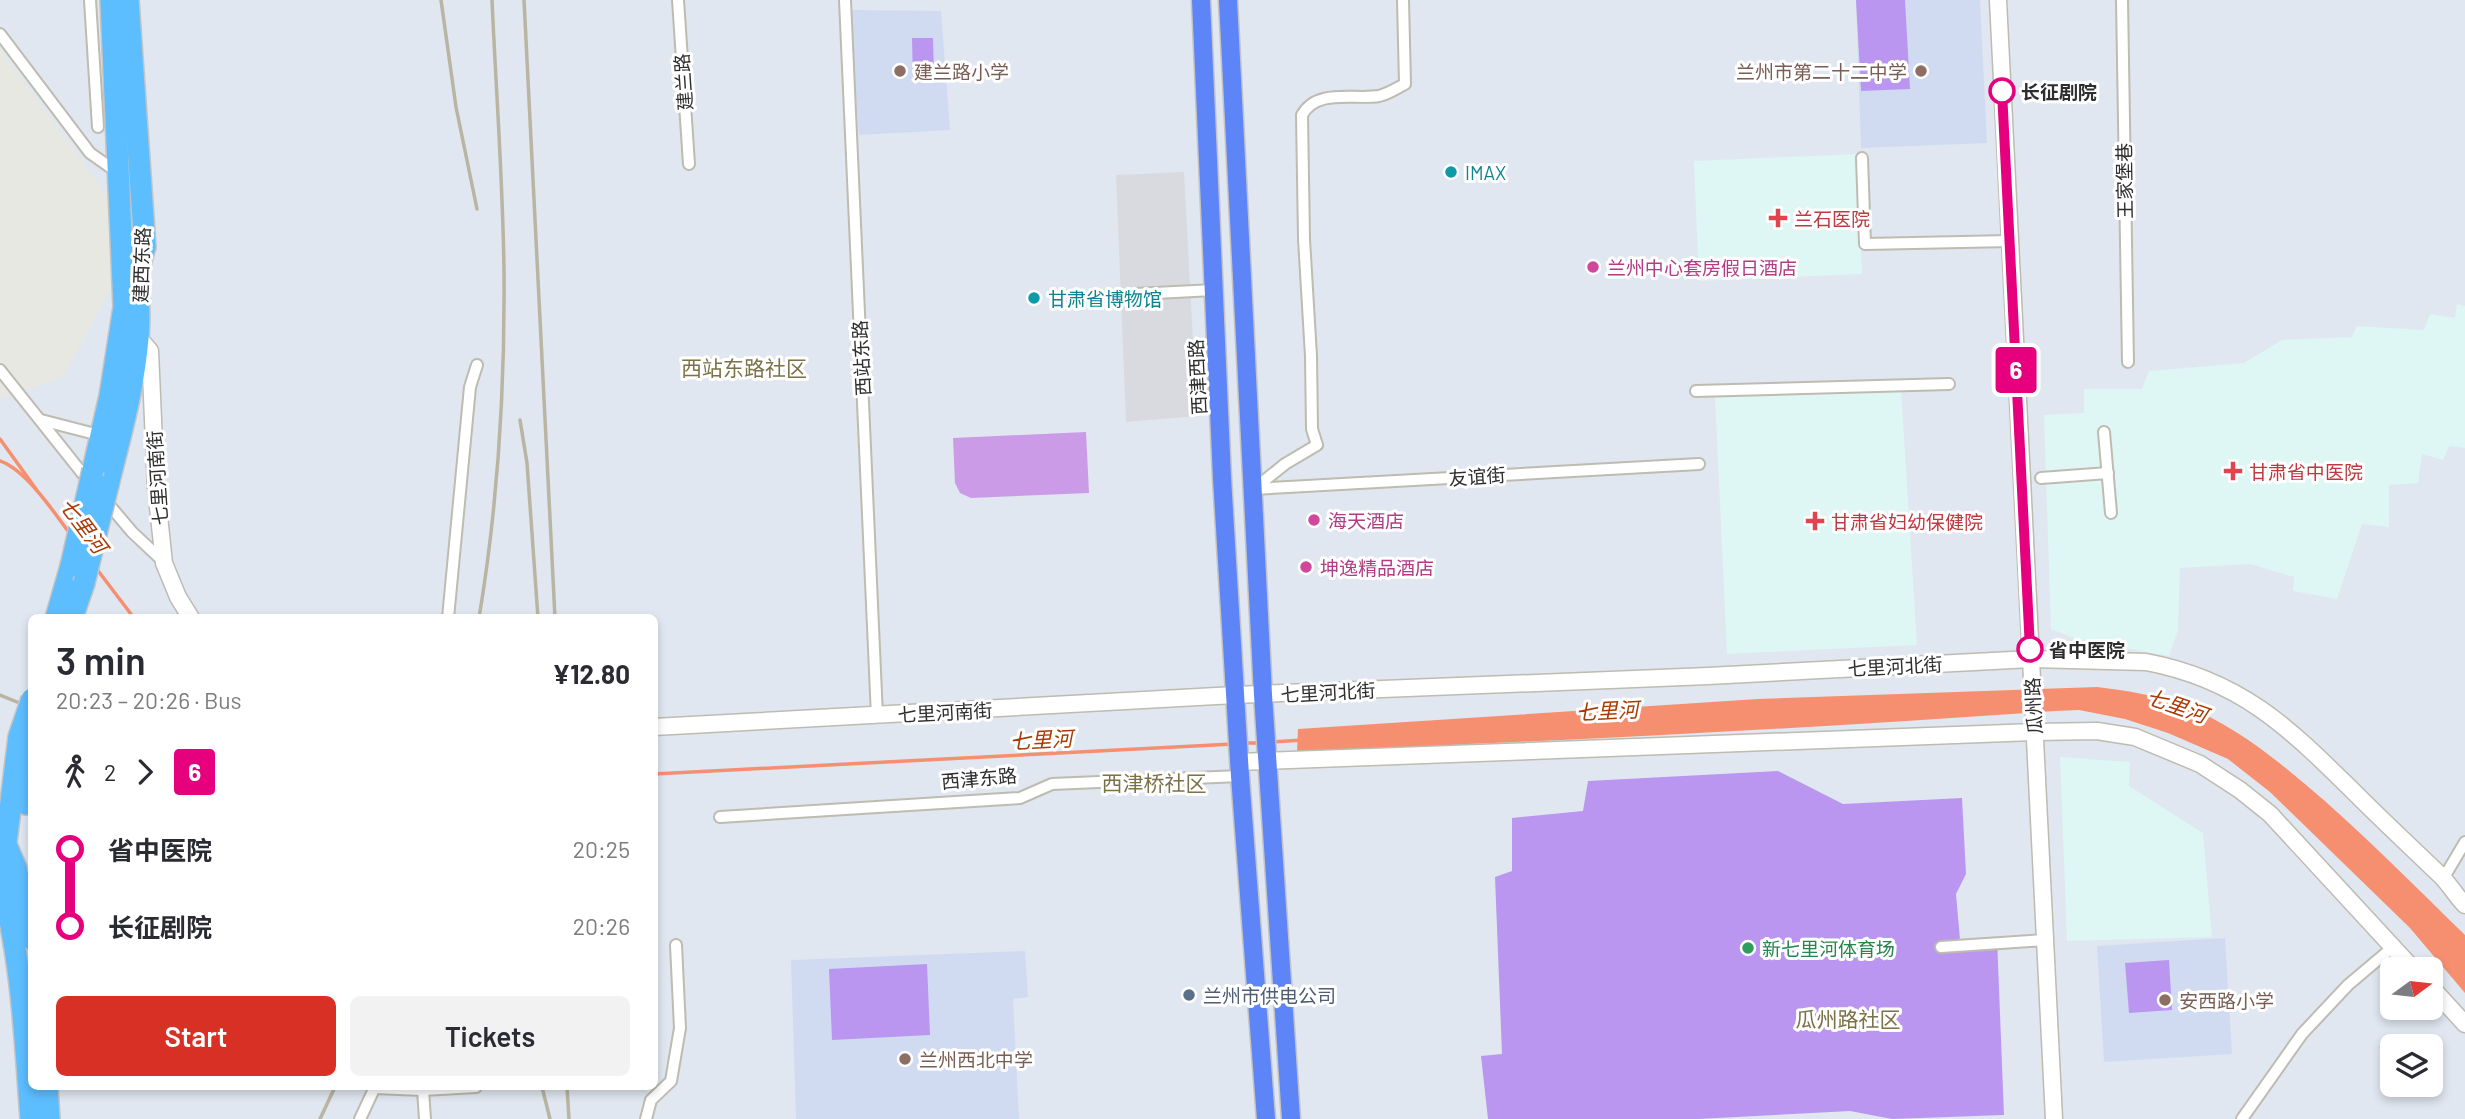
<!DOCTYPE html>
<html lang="en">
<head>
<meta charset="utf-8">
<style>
	:root { --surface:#fff; --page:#f2f2f3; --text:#2b2b33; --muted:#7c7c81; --accent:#d93025 }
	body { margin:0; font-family:Barlow,"Noto Sans SC",sans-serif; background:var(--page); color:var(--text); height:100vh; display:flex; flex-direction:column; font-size:26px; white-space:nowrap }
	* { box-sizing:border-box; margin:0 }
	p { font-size:23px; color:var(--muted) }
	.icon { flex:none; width:38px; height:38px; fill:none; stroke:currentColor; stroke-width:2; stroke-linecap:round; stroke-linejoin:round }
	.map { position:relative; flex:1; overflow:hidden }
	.drawer { position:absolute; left:28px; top:614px; width:630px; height:476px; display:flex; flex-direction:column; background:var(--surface); border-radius:10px; box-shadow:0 4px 10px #0003 }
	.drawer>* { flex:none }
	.badge { padding:0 14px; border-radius:5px; font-size:24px; line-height:46px }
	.needle { width:46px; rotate:75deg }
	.buttons { position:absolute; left:2380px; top:957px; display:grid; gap:14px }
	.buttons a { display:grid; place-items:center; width:63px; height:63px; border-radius:10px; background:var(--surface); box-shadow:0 4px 10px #0003; font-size:35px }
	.map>.badge { position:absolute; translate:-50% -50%; box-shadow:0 0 0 4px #fff }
	.legs { display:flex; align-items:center; gap:10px; height:77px; padding:0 28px; font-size:23px }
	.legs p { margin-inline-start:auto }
	.summary { display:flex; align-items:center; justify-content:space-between; height:119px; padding:0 28px }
	h1 { font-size:38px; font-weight:600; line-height:52px }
	.action { display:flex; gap:14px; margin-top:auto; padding:14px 28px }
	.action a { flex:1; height:80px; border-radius:10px; background:var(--accent); color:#fff; font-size:28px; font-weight:600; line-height:80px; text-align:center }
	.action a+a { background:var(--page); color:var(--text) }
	ul { padding:0 28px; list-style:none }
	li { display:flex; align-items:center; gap:24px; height:77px; font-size:26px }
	li i { display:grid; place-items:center; width:10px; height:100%; margin:0 9px; background:currentColor }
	li i::after { content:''; width:18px; height:18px; margin:-9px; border:5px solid; border-radius:50%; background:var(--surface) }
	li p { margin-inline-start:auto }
	li:first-child i { background:linear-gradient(#0000 50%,currentColor 0) }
	li:last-child i { background:linear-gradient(currentColor 50%,#0000 0) }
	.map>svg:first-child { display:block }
	.industrial { fill:#e6e8e1 }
	.education { fill:#d0dbf1 }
	.medical { fill:#def6f4 }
	.green { fill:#cc9be8 }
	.pitch { fill:#ba96f0 }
	.plaza { fill:#d8dadf }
	.water { fill:#f58f6f }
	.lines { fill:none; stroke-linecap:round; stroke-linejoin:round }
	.stream { stroke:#f58f6f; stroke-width:3.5 }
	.street-casing { stroke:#bebbb0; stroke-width:14 }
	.secondary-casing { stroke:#bebbb0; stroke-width:19 }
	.primary-casing { stroke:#c4c4c4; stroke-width:21 }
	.highway-casing { stroke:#c4c4c4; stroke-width:24 }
	.street { stroke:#fff; stroke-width:10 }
	.secondary { stroke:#fff; stroke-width:16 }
	.primary { stroke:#5d85f8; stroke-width:18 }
	.highway { stroke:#5cbdff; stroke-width:21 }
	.rail { stroke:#b9b5a2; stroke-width:3.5 }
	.highway-bridge-casing { stroke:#c4c4c4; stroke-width:24; stroke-linecap:butt }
	.highway-bridge { stroke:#5cbdff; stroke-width:21 }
	.line-1-casing { stroke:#fff; stroke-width:16 }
	.line-1 { stroke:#e6007e; stroke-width:10 }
	.education-dot { fill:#8d6e63; stroke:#fff; stroke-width:2.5 }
	.stop-1-dot { fill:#fff; stroke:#e6007e; stroke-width:3.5 }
	.culture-dot { fill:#0f9aa8; stroke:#fff; stroke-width:2.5 }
	.health-dot { fill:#e0444e; stroke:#fff; stroke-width:2.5 }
	.hotel-dot { fill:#d1479c; stroke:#fff; stroke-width:2.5 }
	.leisure-dot { fill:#2e9e5b; stroke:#fff; stroke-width:2.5 }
	.service-dot { fill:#5c6f8a; stroke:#fff; stroke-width:2.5 }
	.labels { text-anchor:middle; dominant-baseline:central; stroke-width:6; stroke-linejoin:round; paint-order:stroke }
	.education-label { font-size:19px; fill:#785e54; stroke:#fff; text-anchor:start }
	.street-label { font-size:19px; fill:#2e2e2e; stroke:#fff }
	.stop-label { font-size:19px; font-weight:bold; fill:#2e2e2e; stroke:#fff; text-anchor:start }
	.culture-label { font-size:19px; fill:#0d838f; stroke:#fff; text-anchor:start }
	.health-label { font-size:19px; fill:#be3a42; stroke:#fff; text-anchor:start }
	.hotel-label { font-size:19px; fill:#b23c85; stroke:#fff; text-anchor:start }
	.leisure-label { font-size:19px; fill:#27864d; stroke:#fff; text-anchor:start }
	.service-label { font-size:19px; fill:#4e5e75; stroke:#fff; text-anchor:start }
	.neighbourhood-label { font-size:21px; fill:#7c7248; stroke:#fff }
	.water-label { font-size:21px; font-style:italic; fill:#a93a06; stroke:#fff }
</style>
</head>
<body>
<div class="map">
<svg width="2465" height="1119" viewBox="0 0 2465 1119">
	<rect width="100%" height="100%" fill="#e0e7f0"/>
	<!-- industrial -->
	<path class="industrial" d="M0,49L107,195L112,287L63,377L0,399Z"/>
	<!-- education -->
	<g class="education">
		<path d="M1856,0H1980L1987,143L1861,148Z"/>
		<path d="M849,10L941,11L950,130L859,135Z"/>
		<path d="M2225,938L2232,1054L2104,1062L2097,946Z"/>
		<path d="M1025,951L1028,997L1013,999L1019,1119H796L791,960Z"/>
	</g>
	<!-- medical -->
	<g class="medical">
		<path d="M1857,154L1862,274L1699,281L1694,161Z"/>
		<path d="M2457,304L2465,306V448L2449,446L2443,460L2422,454L2418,483L2389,485V527L2362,524L2337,599L2293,591L2294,577L2250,564L2180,568L2178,630L2169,656L2076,639L2051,629L2044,415L2084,413V389H2142L2149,371L2244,363L2282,340L2352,337L2357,326L2424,330L2430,314L2455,318Z"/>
		<path d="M1901,389L1917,645L1727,654L1715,396Z"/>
		<path d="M2060,757L2130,762L2129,786L2203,833L2212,937L2067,941Z"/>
	</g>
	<!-- green -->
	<path class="green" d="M1086,432L1089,493L971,498L960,493L955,483L953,438Z"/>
	<!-- pitch -->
	<g class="pitch">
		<path d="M1856,0H1905L1910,89L1861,91Z"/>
		<path d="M912,38H933L934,79L913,80Z"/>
		<path d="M1778,771L1843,804L1962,798L1966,874L1956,894L1960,940L1997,938L2004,1115L1892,1119L1850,1111L1698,1119H1488L1481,1056L1502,1054L1495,877L1512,871V818L1583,811L1588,781Z"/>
		<path d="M2169,960L2172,1010L2129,1013L2125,963Z"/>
		<path d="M927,964L930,1035L832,1040L829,969Z"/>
	</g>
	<!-- plaza -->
	<path class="plaza" d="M1184,172L1197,416L1126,422L1116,175Z"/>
	<!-- water -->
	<path class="water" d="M2097,687C2127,691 2157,695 2185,706C2239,727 2283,765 2326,802C2374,845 2419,890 2465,935V993L2410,928L2270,792L2228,759L2168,733L2125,719L2079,710L2055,711C1868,724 1681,735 1493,743C1428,745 1363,753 1297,753L1298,729L1758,699Z"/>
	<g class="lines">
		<!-- stream -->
		<g class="stream">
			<path d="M0,439L36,489"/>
			<path d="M0,461C26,470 54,512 70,534"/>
			<path d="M96,568L134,618"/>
			<path d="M1272,742L1303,740"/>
			<path d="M1244,743H1261"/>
			<path d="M654,774L1233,744"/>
		</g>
		<!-- street casing -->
		<g class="street-casing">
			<g id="street">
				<path d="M90,0L98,127"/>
				<path d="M678,0L689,164"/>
				<path d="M845,0L877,716"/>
				<path d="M2122,0L2128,362"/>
				<path d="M0,34L90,153L117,172"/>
				<path d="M1862,158L1865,244L2010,241"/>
				<path d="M1135,294L1214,290"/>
				<path d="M0,370L90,483"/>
				<path d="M1696,391L1949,384"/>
				<path d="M41,420L99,435"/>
				<path d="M2104,432L2111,513"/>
				<path d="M2041,478L2108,473"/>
				<path d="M1254,489L1285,464L1317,445L1312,429L1311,356L1304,239L1302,115C1317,88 1354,100 1379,96C1388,94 1397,88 1405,84L1403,0"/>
				<path d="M1254,489L1699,464"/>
				<path d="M105,500L132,532L164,562"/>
				<path d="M448,618L470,387L477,365"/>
				<path d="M720,817L1020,798L1052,784L1240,776"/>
				<path d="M2443,879L2465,842"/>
				<path d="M1941,947L2045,940"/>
				<path d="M375,1088L423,1090"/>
				<path d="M360,1119L375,1087"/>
				<path d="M425,1119L423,1090L476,1087"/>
				<path d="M646,1119L651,1100L671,1081L680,1028L676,945"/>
				<path d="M2242,1119L2302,1034L2348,985L2393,947"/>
			</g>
		</g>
		<!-- secondary casing -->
		<g class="secondary-casing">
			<g id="secondary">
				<path d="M1998,0L2054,1119"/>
				<path d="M138,337L150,351L156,488L164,563L178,597L191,618"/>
				<path d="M654,727L1235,695L1708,676L2031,659L2146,662C2242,680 2290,729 2356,794C2384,822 2413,849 2441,876C2450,885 2456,896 2465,905"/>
				<path d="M1239,762L2034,732L2097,731L2135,737L2200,764L2240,790L2270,814L2414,970"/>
				<path d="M2431,987L2465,1024"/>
			</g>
		</g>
		<!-- primary casing -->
		<g class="primary-casing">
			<g id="primary">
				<path d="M1201,0L1222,478L1240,776L1266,1119"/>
				<path d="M1228,0L1263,695L1291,1119"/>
			</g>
		</g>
		<!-- highway casing -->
		<g class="highway-casing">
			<g id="highway">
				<path d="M93,470L110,396L124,307L111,0"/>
				<path d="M108,485C120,436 134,388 138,338C141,307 134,276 145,247L128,0"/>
				<path d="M56,618L71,566"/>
				<path d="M72,618L84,583"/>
				<path d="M26,804L32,762"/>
				<path d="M7,847L16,868L32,939"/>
				<path d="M0,879C22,957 25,1039 31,1119"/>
				<path d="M1,883L19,737"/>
				<path d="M47,1087L49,1119"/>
			</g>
		</g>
		<!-- street -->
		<use href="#street" class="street"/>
		<!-- secondary -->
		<use href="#secondary" class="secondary"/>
		<!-- primary -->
		<use href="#primary" class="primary"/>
		<!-- highway -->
		<use href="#highway" class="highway"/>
		<!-- rail -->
		<g class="rail">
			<path d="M441,0L456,107L477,209"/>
			<path d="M524,0L555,618"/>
			<path d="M520,420L527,463L538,618"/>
			<path d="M479,618C498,504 505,387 504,272C503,181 496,91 492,0"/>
			<path d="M0,695L32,708"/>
			<path d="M542,1087L550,1119"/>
			<path d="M567,1087L569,1119"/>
			<path d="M320,1119L335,1087"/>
		</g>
		<!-- highway-bridge casing -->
		<g class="highway-bridge-casing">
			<g id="highway-bridge">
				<path d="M71,566L93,470"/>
				<path d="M84,583L108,485"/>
				<path d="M19,737L32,699"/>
			</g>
		</g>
		<!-- highway-bridge -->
		<use href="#highway-bridge" class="highway-bridge"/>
	</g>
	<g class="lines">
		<!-- line-1 casing -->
		<g class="line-1-casing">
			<path id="line-1" d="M2002,91L2030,649"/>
		</g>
		<!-- line-1 -->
		<use href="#line-1" class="line-1"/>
	</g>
	<!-- markers -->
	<g class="education-dot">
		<circle cx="900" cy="71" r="7"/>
		<circle cx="1921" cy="71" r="7"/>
		<circle cx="2165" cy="1000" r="7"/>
		<circle cx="905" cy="1059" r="7"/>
	</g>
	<g class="stop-1-dot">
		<circle cx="2002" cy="91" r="12"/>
		<circle cx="2030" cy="649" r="12"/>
	</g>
	<g class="culture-dot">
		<circle cx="1451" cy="172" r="7"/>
		<circle cx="1034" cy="298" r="7"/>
	</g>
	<g class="health-dot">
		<path d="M1774.5 207.5h7v7h7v7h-7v7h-7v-7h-7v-7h7z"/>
		<path d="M2229.5 460.5h7v7h7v7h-7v7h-7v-7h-7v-7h7z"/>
		<path d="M1811.5 510.5h7v7h7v7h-7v7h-7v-7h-7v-7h7z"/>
	</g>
	<g class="hotel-dot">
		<circle cx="1593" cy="267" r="7"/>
		<circle cx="1314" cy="520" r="7"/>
		<circle cx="1306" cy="567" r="7"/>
	</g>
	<circle class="leisure-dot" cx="1748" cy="948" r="7"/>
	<circle class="service-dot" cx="1189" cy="995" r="7"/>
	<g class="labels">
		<!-- education labels -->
		<g class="education-label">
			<text x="914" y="71">建兰路小学</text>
			<text x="1907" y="71" text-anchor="end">兰州市第二十二中学</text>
			<text x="2179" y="1000">安西路小学</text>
			<text x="919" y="1059">兰州西北中学</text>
		</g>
		<!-- street labels -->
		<g class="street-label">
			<text transform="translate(683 82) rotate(-94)">建兰路</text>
			<text transform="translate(2124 181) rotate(-91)">王家堡巷</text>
			<text transform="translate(141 265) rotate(-88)">建西东路</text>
			<text transform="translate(861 358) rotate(-93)">西站东路</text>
			<text transform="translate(1197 377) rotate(-93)">西津西路</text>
			<text transform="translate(1477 476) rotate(-4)">友谊街</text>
			<text transform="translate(157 478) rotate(-94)">七里河南街</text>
			<text transform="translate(1895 666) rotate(-3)">七里河北街</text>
			<text transform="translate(1328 692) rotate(-3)">七里河北街</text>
			<text transform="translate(2033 706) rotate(-93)">瓜州路</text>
			<text transform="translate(945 712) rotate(-3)">七里河南街</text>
			<text transform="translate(979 778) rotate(-5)">西津东路</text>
		</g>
		<!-- stop labels -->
		<g class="stop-label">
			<text x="2021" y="91">长征剧院</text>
			<text x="2049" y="649">省中医院</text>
		</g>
		<!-- culture labels -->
		<g class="culture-label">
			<text x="1465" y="172">IMAX</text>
			<text x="1048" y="298">甘肃省博物馆</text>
		</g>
		<!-- health labels -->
		<g class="health-label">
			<text x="1794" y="218">兰石医院</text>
			<text x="2249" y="471">甘肃省中医院</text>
			<text x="1831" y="521">甘肃省妇幼保健院</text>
		</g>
		<!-- hotel labels -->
		<g class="hotel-label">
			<text x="1607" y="267">兰州中心套房假日酒店</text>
			<text x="1328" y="520">海天酒店</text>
			<text x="1320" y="567">坤逸精品酒店</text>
		</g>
		<!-- leisure labels -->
		<g class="leisure-label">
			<text x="1762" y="948">新七里河体育场</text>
		</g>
		<!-- service labels -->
		<g class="service-label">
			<text x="1203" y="995">兰州市供电公司</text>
		</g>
		<!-- neighbourhood labels -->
		<g class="neighbourhood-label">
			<text x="744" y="367">西站东路社区</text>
			<text x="1154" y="782">西津桥社区</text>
			<text x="1848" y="1018">瓜州路社区</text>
		</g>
		<!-- water labels -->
		<g class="water-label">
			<text transform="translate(84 525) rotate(53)">七里河</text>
			<text transform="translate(2177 705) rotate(19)">七里河</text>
			<text transform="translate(1607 710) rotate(-3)">七里河</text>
			<text transform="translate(1041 739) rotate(-3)">七里河</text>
		</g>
	</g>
</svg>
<div class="buttons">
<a><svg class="needle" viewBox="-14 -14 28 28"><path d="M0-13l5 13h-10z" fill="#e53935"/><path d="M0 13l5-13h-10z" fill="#7c7c81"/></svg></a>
<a><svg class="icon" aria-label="layers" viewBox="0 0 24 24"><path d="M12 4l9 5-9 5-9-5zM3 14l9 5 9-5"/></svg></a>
</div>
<b class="badge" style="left:2016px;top:370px;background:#e6007e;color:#fff">6</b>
<section class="drawer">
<div class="summary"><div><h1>3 min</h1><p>20:23 – 20:26 · Bus</p></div><b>¥12.80</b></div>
<div class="legs"><svg class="icon" aria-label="walk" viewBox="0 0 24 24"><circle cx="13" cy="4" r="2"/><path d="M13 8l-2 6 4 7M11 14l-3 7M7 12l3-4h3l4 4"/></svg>2<svg class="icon" aria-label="forward" viewBox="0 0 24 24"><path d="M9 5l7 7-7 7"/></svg><b class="badge" style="background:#e6007e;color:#fff">6</b></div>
<ul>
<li><i style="color:#e6007e"></i><b>省中医院</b><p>20:25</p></li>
<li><i style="color:#e6007e"></i><b>长征剧院</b><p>20:26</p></li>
</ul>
<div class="action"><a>Start</a><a>Tickets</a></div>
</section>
</div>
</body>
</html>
